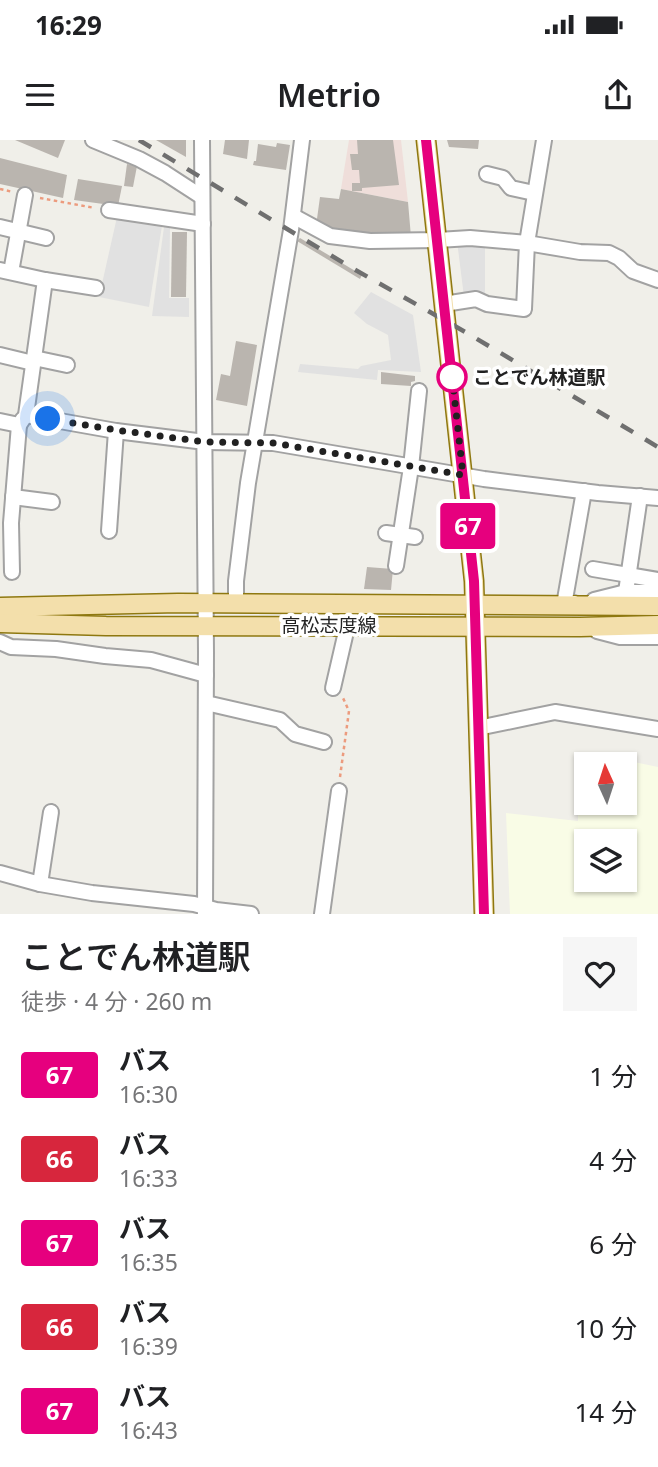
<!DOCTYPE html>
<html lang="ja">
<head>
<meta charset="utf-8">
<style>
	:root { --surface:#fff; --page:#f6f6f6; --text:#202124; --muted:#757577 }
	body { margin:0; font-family:"Noto Sans","Noto Sans JP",sans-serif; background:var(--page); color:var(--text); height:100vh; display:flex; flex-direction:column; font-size:26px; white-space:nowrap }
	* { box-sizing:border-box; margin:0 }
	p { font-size:23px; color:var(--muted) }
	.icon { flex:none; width:38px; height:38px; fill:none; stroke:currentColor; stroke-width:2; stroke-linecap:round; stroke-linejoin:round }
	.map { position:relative; height:774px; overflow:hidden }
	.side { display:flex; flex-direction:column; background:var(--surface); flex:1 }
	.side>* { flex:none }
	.badge { padding:0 14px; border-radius:5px; font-size:24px; line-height:46px }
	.needle { width:46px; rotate:357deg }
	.controls { position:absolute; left:574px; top:612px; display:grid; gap:14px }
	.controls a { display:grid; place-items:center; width:63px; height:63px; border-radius:0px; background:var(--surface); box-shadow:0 2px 5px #0004; font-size:35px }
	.you { position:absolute; width:35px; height:35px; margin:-18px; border:5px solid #fff; border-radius:50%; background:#1a73e8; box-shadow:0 0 0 10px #1a73e833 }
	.map>.badge { position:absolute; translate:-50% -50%; box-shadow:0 0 0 4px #fff }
	.round { display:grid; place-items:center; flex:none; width:74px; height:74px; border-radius:0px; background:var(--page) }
	.headline { display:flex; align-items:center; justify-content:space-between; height:119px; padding:0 21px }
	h1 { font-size:33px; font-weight:600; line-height:52px }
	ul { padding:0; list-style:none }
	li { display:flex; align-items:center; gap:21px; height:84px; padding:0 21px }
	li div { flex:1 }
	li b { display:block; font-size:26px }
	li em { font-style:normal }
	li .badge { min-width:77px; font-weight:700; text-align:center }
	.status { display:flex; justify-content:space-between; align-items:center; height:49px; padding:0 35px; background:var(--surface); direction:ltr }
	.status svg { height:19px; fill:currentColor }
	header { display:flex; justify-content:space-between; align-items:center; height:91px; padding:0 21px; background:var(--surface); font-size:32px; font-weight:600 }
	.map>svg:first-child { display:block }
	.commercial { fill:#efdeda }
	.education { fill:#f9fce6; fill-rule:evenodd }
	.parking { fill:#e1e1e1 }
	.building { fill:#bab5af }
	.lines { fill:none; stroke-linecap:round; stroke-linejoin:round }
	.minor-casing { stroke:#a2a2a2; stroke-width:18 }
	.major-casing { stroke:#8e7810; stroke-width:21 }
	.path { stroke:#ec9b7e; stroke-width:2.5; stroke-dasharray:3.5 3.5; stroke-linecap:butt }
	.minor { stroke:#fff; stroke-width:14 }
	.major { stroke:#f3dfab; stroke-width:18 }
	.rail { stroke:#6f6f6f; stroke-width:4.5; stroke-dasharray:14 14; stroke-linecap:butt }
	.line-casing { stroke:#fff; stroke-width:16 }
	.line { stroke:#e6007e; stroke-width:10 }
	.walk { stroke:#212121; stroke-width:7; stroke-dasharray:0 12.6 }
	.stop-dot { fill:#fff; stroke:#e6007e; stroke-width:3.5 }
	.labels { text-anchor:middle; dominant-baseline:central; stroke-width:7; stroke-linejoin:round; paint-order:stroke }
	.stop-label { font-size:19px; font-weight:bold; fill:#212121; stroke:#fff; text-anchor:start }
	.street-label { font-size:19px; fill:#212121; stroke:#fff }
</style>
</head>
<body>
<div class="status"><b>16:29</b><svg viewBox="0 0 49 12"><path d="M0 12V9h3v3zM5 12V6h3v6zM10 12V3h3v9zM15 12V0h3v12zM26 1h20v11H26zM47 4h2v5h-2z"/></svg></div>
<header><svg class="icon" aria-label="menu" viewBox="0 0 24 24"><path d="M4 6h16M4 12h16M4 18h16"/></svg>Metrio<svg class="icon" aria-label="share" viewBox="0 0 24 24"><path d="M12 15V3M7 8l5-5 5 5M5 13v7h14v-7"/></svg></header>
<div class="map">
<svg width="658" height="774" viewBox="0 0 658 774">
	<rect width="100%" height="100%" fill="#f0efe9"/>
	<!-- commercial -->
	<path class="commercial" d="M349,0H401L408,62L341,49Z"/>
	<!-- education -->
	<path class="education" d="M616,622H634L658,627V774H510L506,673L578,681V636L586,632V663H625V625H607ZM586,702H625V740H586Z"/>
	<!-- parking -->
	<g class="parking">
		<path d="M117,77L162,86L149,167L99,157Z"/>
		<path d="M164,87L170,88L169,158H189V177L152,176Z"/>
		<path d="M457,101L485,105V157H464Z"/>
		<path d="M371,152L413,175L421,232L378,230L377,240L298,232L300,224L358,229L361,226L391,220L388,195L367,184L354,173Z"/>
	</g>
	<!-- building -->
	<g class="building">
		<path d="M15,0H65L58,18Z"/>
		<path d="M156,0H186V17Z"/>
		<path d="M225,0H249L247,19L223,14Z"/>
		<path d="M357,0H393L399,45L362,48V51H352V43H360L359,30H352L350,14H358Z"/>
		<path d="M447,0H479L478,9L449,7Z"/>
		<path d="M277,3L290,5L286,30L253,25L254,21H256L258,4L276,7Z"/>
		<path d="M0,18L67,35L63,58L0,44Z"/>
		<path d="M127,24L137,26L133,47L124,46Z"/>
		<path d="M78,39L122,46L118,66L74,60Z"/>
		<path d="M341,49L408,62L411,97H370L316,86L320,57L339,59Z"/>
		<path d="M172,92H187L186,157H171Z"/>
		<path d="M300,98L362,135L360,139L297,101Z"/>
		<path d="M236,201L257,205L247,266L216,260L221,234L230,236Z"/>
		<path d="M381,232L415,236V241L411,242V246L381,244Z"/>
		<path d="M367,427L393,429L391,450L364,449Z"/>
	</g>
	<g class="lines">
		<!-- minor casing -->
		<g class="minor-casing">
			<g id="minor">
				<path d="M93,0L139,19L165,33L202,57"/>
				<path d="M202,0L206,512L205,774"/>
				<path d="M487,34L503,38L511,48L534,53"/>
				<path d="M109,70L203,84"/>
				<path d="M293,76L330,96L370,101L438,100L470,98L527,103L580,112L609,113L619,118L633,131L658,140"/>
				<path d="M0,87L46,98"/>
				<path d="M0,130L45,140L96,148"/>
				<path d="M11,132L25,55"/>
				<path d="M45,140L26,275L116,291L205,302L273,303L484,339L598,353L658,358"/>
				<path d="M444,164L476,159L487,164L524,169L527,103L544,0"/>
				<path d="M0,215L33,223"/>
				<path d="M34,218L67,225"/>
				<path d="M0,281L19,285L23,279"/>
				<path d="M13,357L52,362"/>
				<path d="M109,391L116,291"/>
				<path d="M386,393L415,397"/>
				<path d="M396,426L411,327L419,251"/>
				<path d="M593,429L658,440"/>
				<path d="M12,432L11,383L19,285"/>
				<path d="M626,452L640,356"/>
				<path d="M594,460L626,452H658"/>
				<path d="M574,463L564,465L584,351"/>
				<path d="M236,464V441L248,343L291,90L302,0"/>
				<path d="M597,491L620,497H658"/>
				<path d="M0,502L11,507L56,509L105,516L151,520L206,535"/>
				<path d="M333,548L345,496V486"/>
				<path d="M206,563L280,580L295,594L324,602"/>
				<path d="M478,588L555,572L658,589"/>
				<path d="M0,733L40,744L92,753L194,764L216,770L251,774"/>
				<path d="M40,744L51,672"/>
				<path d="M322,774L339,651"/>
			</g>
		</g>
		<!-- major casing -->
		<g class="major-casing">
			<g id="major">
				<path d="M426,0L474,441L484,774"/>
				<path d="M0,467L178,463L658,466"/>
				<path d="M0,483L106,486L580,487L658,485"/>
			</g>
		</g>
		<!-- path -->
		<g class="path">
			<path d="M0,49L13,52"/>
			<path d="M40,58L95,68"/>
			<path d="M340,637L349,571L343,558"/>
		</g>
		<!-- minor -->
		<use href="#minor" class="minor"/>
		<!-- major -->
		<use href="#major" class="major"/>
		<!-- rail -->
		<path class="rail" d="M139,0L352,128L467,193L658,307"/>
	</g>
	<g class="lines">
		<!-- line casing -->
		<g class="line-casing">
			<path id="line" d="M426,0L474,441L484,774"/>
		</g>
		<!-- line -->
		<use href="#line" class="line"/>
		<!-- walk -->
		<path class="walk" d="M48,279L116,290L205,302L273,303L463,335L451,226L452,237"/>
	</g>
	<!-- markers -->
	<circle class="stop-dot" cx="452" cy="237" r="14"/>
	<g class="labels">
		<!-- stop labels -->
		<g class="stop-label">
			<text x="473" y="237">ことでん林道駅</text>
		</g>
		<!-- street labels -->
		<g class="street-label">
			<text x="329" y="485">高松志度線</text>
		</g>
	</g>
</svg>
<div class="controls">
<a><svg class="needle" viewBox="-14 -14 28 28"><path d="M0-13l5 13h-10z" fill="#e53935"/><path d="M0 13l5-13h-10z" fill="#757577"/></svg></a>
<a><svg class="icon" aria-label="layers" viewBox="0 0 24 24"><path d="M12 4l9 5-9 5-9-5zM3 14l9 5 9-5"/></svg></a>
</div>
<div class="you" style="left:48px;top:279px"></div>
<b class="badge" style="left:468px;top:386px;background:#e6007e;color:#fff">67</b>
</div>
<section class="side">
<div class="headline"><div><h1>ことでん林道駅</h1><p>徒歩 · 4 分 · 260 m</p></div><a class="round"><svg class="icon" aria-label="heart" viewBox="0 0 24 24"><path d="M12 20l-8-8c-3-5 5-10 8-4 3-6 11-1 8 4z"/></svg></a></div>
<ul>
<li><span class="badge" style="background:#e6007e;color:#fff">67</span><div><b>バス</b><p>16:30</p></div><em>1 分</em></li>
<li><span class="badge" style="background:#d7263d;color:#fff">66</span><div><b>バス</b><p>16:33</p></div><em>4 分</em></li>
<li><span class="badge" style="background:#e6007e;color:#fff">67</span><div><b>バス</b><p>16:35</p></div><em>6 分</em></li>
<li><span class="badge" style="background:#d7263d;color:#fff">66</span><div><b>バス</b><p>16:39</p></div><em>10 分</em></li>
<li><span class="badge" style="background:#e6007e;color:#fff">67</span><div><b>バス</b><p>16:43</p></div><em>14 分</em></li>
</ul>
</section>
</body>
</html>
